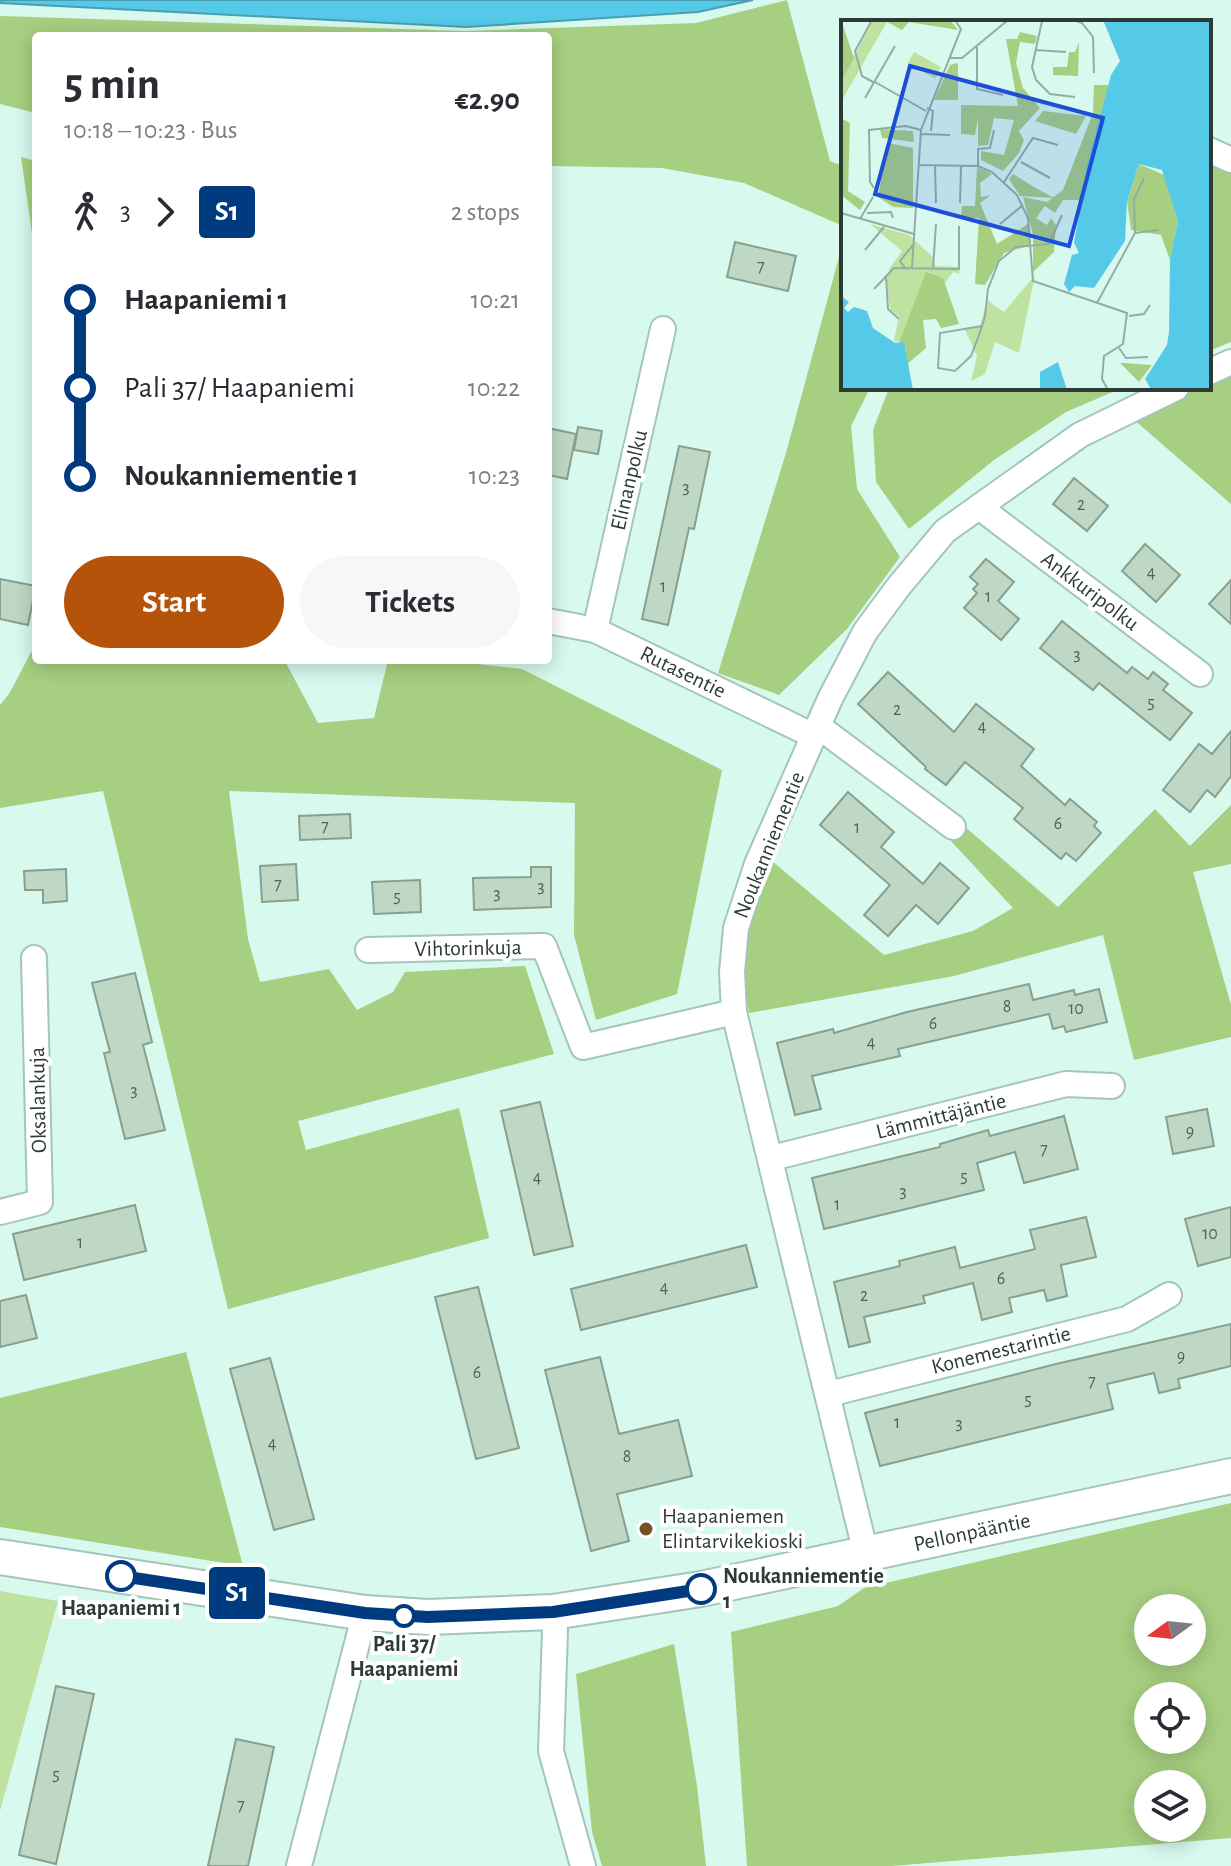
<!DOCTYPE html>
<html lang="en">
<head>
<meta charset="utf-8">
<style>
	:root { --surface:#fff; --page:#f7f7f7; --text:#2b2b33; --muted:#7c7c81; --accent:#b45309 }
	body { margin:0; font-family:"Alegreya Sans",sans-serif; background:var(--page); color:var(--text); height:100vh; display:flex; flex-direction:column; font-size:30px; white-space:nowrap }
	* { box-sizing:border-box; margin:0 }
	p { font-size:26px; color:var(--muted) }
	.icon { flex:none; width:44px; height:44px; fill:none; stroke:currentColor; stroke-width:2; stroke-linecap:round; stroke-linejoin:round }
	.map { position:relative; flex:1; overflow:hidden }
	.drawer { position:absolute; left:32px; top:32px; width:520px; height:632px; display:flex; flex-direction:column; background:var(--surface); border-radius:8px; box-shadow:0 4px 20px #0003 }
	.drawer>* { flex:none }
	.badge { padding:0 16px; border-radius:6px; font-size:28px; line-height:52px }
	.needle { width:52px; rotate:255deg }
	.tools { position:absolute; left:1134px; top:1594px; display:grid; gap:16px }
	.tools a { display:grid; place-items:center; width:72px; height:72px; border-radius:50%; background:var(--surface); box-shadow:0 4px 20px #0003; font-size:40px }
	.map>.badge { position:absolute; translate:-50% -50%; box-shadow:0 0 0 4px #fff }
	.legs { display:flex; align-items:center; gap:12px; height:88px; padding:0 32px; font-size:26px }
	.legs p { margin-inline-start:auto }
	.headline { display:flex; align-items:center; justify-content:space-between; height:136px; padding:0 32px }
	h1 { font-size:44px; font-weight:600; line-height:60px }
	.primary-button { display:flex; gap:16px; margin-top:auto; padding:16px 32px }
	.primary-button a { flex:1; height:92px; border-radius:48px; background:var(--accent); color:#fff; font-size:32px; font-weight:600; line-height:92px; text-align:center }
	.primary-button a+a { background:var(--page); color:var(--text) }
	ul { padding:0 32px; list-style:none }
	li { display:flex; align-items:center; gap:28px; height:88px; font-size:30px }
	li i { display:grid; place-items:center; width:12px; height:100%; margin:0 10px; background:currentColor }
	li i::after { content:''; width:20px; height:20px; margin:-10px; border:6px solid; border-radius:50%; background:var(--surface) }
	li p { margin-inline-start:auto }
	li:first-child i { background:linear-gradient(#0000 50%,currentColor 0) }
	li:last-child i { background:linear-gradient(currentColor 50%,#0000 0) }
	.map>svg:first-child { display:block }
	.green { fill:#c0e2a0 }
	.forest { fill:#a7cf81; fill-rule:evenodd }
	.water { fill:#55c9e8; stroke:#499eb3; stroke-width:2 }
	.building { fill:#bfd8c5; stroke:#88a08d; stroke-width:2 }
	.lines { fill:none; stroke-linecap:round; stroke-linejoin:round }
	.street-casing { stroke:#a4c5bb; stroke-width:28 }
	.secondary-casing { stroke:#a4c5bb; stroke-width:38 }
	.street { stroke:#fff; stroke-width:24 }
	.secondary { stroke:#fff; stroke-width:34 }
	.line-1-casing { stroke:#fff; stroke-width:18 }
	.line-1 { stroke:#003b80; stroke-width:12 }
	.poi-dot { fill:#75512b; stroke:#fff; stroke-width:3 }
	.stop-1-dot { fill:#fff; stroke:#003b80; stroke-width:4 }
	.labels { text-anchor:middle; dominant-baseline:central; stroke-width:8; stroke-linejoin:round; paint-order:stroke }
	.number-label { font-size:18px; fill:#52625a }
	.street-label { font-size:22px; fill:#2d3a36; stroke:#fff }
	.poi-label { font-size:22px; fill:#2d3a36; stroke:#fff; text-anchor:start }
	.stop-label { font-size:22px; font-weight:bold; fill:#2d3a36; stroke:#fff }
	.inset-road { fill:none; stroke:#93ada4; stroke-width:2 }
	.view { fill:#1d4ed8; fill-opacity:0.15; stroke:#1d4ed8; stroke-width:4 }
	.inset-edge { fill:none; stroke:#2d3a36; stroke-width:4 }
</style>
</head>
<body>
<div class="map">
<svg width="1231" height="1866" viewBox="0 0 1231 1866">
	<rect width="100%" height="100%" fill="#d7f9ee"/>
	<!-- green -->
	<path class="green" d="M0,1591L58,1601L0,1811Z"/>
	<!-- forest -->
	<g class="forest">
		<path d="M787,0L830,161L843,166V226L744,183L662,168L548,166V36H36V113L0,104V16L464,31L696,23Z"/>
		<path d="M1231,154V342L1209,351V163Z"/>
		<path d="M21,157L36,161V261Z"/>
		<path d="M842,246L843,388H870L851,426L857,489L900,557L847,629L779,695L718,673L786,453Z"/>
		<path d="M1231,372V504L1132,418L1197,388H1209V382Z"/>
		<path d="M889,388H1122L1066,412L994,460L909,529L876,482L873,430Z"/>
		<path d="M36,643V660H214L286,663L318,723L374,718L388,660H442L522,669L722,770L677,994L596,1020L574,935L575,803L229,791L248,939L260,982L329,969L357,1010L393,992L405,972L525,966L554,1054L298,1121L306,1150L459,1108L489,1238L228,1309L103,791L0,808V705L9,694Z"/>
		<path d="M1231,805V864L1193,872L1231,1005V1037L1134,1060L1103,935L954,976L749,1013C747,998 744,984 743,969C741,938 754,887 772,861L884,955L973,931L1013,908L951,841L964,826L1058,907L1155,809L1190,846Z"/>
		<path d="M186,1352L243,1566L0,1527V1398Z"/>
		<path d="M1231,1503V1838L892,1866H747L731,1632L838,1606L864,1588ZM1148,1608H1192V1652H1148ZM1148,1696H1192V1740H1148ZM1148,1784H1192V1828H1148Z"/>
		<path d="M674,1644L697,1786L706,1866H602L592,1832L576,1674Z"/>
	</g>
	<!-- water -->
	<path class="water" d="M0,0H753L698,12L466,27L0,3Z"/>
	<!-- building -->
	<g class="building">
		<path d="M735,242L796,256L788,291L727,277Z"/>
		<path d="M578,427L602,431L598,454L574,450Z"/>
		<path d="M548,428L576,434L567,479L548,475Z"/>
		<path d="M679,446L710,452L694,529L689,528L668,625L642,619Z"/>
		<path d="M1074,478L1108,506L1087,531L1053,504Z"/>
		<path d="M1145,544L1180,575L1156,602L1122,571Z"/>
		<path d="M986,559L1014,582L998,601L1019,619L1001,640L964,608L977,593L973,589L978,584L970,577Z"/>
		<path d="M0,579L36,586L28,625L0,619Z"/>
		<path d="M1231,580V624L1209,604Z"/>
		<path d="M1062,621L1127,673L1132,667L1148,679L1153,672L1168,684L1163,690L1192,713L1170,740L1099,683L1093,690L1040,648Z"/>
		<path d="M888,672L954,732L976,704L1034,749L1021,766L1065,805L1070,799L1097,822L1094,826L1101,833L1076,861L1066,853L1061,859L1014,819L1023,808L965,762L946,785L925,769L926,767L858,704Z"/>
		<path d="M1231,731V776L1215,797L1207,790L1190,812L1163,790L1199,744L1212,754Z"/>
		<path d="M848,792L894,832L881,847L923,884L940,863L969,888L938,924L916,905L888,936L864,915L890,885L820,825Z"/>
		<path d="M350,814L351,838L300,840L299,816Z"/>
		<path d="M296,864L298,900L262,902L260,866Z"/>
		<path d="M531,867H551V907L474,910L473,878L531,877Z"/>
		<path d="M66,869L67,901L43,903V890H25L24,871Z"/>
		<path d="M420,880L421,912L374,914L372,882Z"/>
		<path d="M135,973L152,1042L143,1045L165,1130L125,1139L104,1053L110,1052L92,983Z"/>
		<path d="M1029,984L1033,1000L1074,990L1075,995L1099,989L1107,1022L1066,1032L1064,1026L1053,1029L1049,1014L898,1049L900,1056L812,1076L821,1109L795,1115L777,1043L833,1029L834,1033L907,1012Z"/>
		<path d="M540,1102L573,1246L534,1255L501,1111Z"/>
		<path d="M1207,1109L1214,1146L1173,1154L1166,1117Z"/>
		<path d="M1064,1116L1078,1169L1024,1183L1015,1152L977,1163L984,1190L824,1229L812,1178L940,1147V1144L988,1130L990,1136Z"/>
		<path d="M135,1205L146,1251L24,1280L13,1234Z"/>
		<path d="M1231,1207V1257L1198,1266L1185,1219Z"/>
		<path d="M1086,1217L1096,1257L1061,1265L1067,1296L1047,1301L1044,1290L1009,1298L1012,1312L982,1320L973,1283L923,1296L925,1303L864,1317L870,1342L849,1347L834,1282L900,1266L899,1261L955,1247L960,1268L1035,1249L1030,1230Z"/>
		<path d="M746,1245L757,1287L581,1330L571,1289Z"/>
		<path d="M478,1287L519,1448L476,1459L435,1297Z"/>
		<path d="M26,1295L37,1338L0,1347V1301Z"/>
		<path d="M1231,1324V1366L1178,1379L1180,1388L1159,1393L1154,1373L1107,1384L1113,1409L880,1466L865,1413L1056,1364Z"/>
		<path d="M600,1357L619,1434L678,1420L692,1476L617,1494L629,1541L591,1551L545,1370Z"/>
		<path d="M270,1358L314,1519L274,1530L230,1369Z"/>
		<path d="M56,1686L94,1694L56,1864L19,1855Z"/>
		<path d="M236,1739L274,1747L248,1866H208Z"/>
	</g>
	<g class="lines">
		<!-- street casing -->
		<g class="street-casing">
			<g id="street">
				<path d="M1209,150L1231,160"/>
				<path d="M1209,372L1231,362"/>
				<path d="M979,507L1200,674"/>
				<path d="M548,621L595,630L814,736"/>
				<path d="M595,630L663,329"/>
				<path d="M818,726L953,827"/>
				<path d="M368,950L544,946L583,1047L734,1012"/>
				<path d="M772,1158L1066,1084L1112,1086"/>
				<path d="M0,1212L40,1202L34,958"/>
				<path d="M829,1394L1127,1319L1169,1295"/>
				<path d="M866,1554L734,1012L732,972L736,928L757,864L830,699L865,632L899,586L945,531L1080,435L1176,388"/>
				<path d="M553,1612L555,1631L551,1751L583,1866"/>
				<path d="M299,1866L365,1613"/>
			</g>
		</g>
		<!-- secondary casing -->
		<g class="secondary-casing">
			<path id="secondary" d="M0,1557L365,1613L428,1617L553,1612L701,1589L1231,1476"/>
		</g>
		<!-- street -->
		<use href="#street" class="street"/>
		<!-- secondary -->
		<use href="#secondary" class="secondary"/>
	</g>
	<g class="lines">
		<!-- line-1 casing -->
		<g class="line-1-casing">
			<path id="line-1" d="M121,1576L365,1613L428,1617L553,1612L701,1589"/>
		</g>
		<!-- line-1 -->
		<use href="#line-1" class="line-1"/>
	</g>
	<!-- markers -->
	<circle class="poi-dot" cx="646" cy="1529" r="8"/>
	<g class="stop-1-dot">
		<circle cx="121" cy="1576" r="14"/>
		<circle cx="701" cy="1589" r="14"/>
		<circle cx="404" cy="1616" r="10"/>
	</g>
	<g class="labels">
		<!-- number labels -->
		<g class="number-label">
			<text x="761" y="267">7</text>
			<text x="686" y="488">3</text>
			<text x="1081" y="505">2</text>
			<text x="1151" y="573">4</text>
			<text x="663" y="587">1</text>
			<text x="988" y="597">1</text>
			<text x="1077" y="655">3</text>
			<text x="1151" y="703">5</text>
			<text x="897" y="710">2</text>
			<text x="982" y="727">4</text>
			<text x="1058" y="824">6</text>
			<text x="325" y="827">7</text>
			<text x="857" y="828">1</text>
			<text x="278" y="885">7</text>
			<text x="541" y="887">3</text>
			<text x="497" y="894">3</text>
			<text x="397" y="897">5</text>
			<text x="1007" y="1007">8</text>
			<text x="1076" y="1009">10</text>
			<text x="933" y="1024">6</text>
			<text x="871" y="1043">4</text>
			<text x="134" y="1091">3</text>
			<text x="1190" y="1132">9</text>
			<text x="1044" y="1150">7</text>
			<text x="964" y="1177">5</text>
			<text x="537" y="1178">4</text>
			<text x="903" y="1192">3</text>
			<text x="837" y="1205">1</text>
			<text x="1210" y="1234">10</text>
			<text x="80" y="1243">1</text>
			<text x="1001" y="1279">6</text>
			<text x="664" y="1288">4</text>
			<text x="864" y="1296">2</text>
			<text x="1181" y="1357">9</text>
			<text x="477" y="1373">6</text>
			<text x="1092" y="1382">7</text>
			<text x="1028" y="1400">5</text>
			<text x="897" y="1423">1</text>
			<text x="959" y="1424">3</text>
			<text x="272" y="1444">4</text>
			<text x="627" y="1457">8</text>
			<text x="56" y="1775">5</text>
			<text x="241" y="1806">7</text>
		</g>
		<!-- street labels -->
		<g class="street-label">
			<text transform="translate(629 480) rotate(-77)">Elinanpolku</text>
			<text transform="translate(1090 591) rotate(37)">Ankkuripolku</text>
			<text transform="translate(683 672) rotate(26)">Rutasentie</text>
			<text transform="translate(769 845) rotate(-68)">Noukanniementie</text>
			<text transform="translate(468 948) rotate(-1)">Vihtorinkuja</text>
			<text transform="translate(38 1100) rotate(-91)">Oksalankuja</text>
			<text transform="translate(941 1116) rotate(-14)">Lämmittäjäntie</text>
			<text transform="translate(1001 1350) rotate(-14)">Konemestarintie</text>
			<text transform="translate(972 1532) rotate(-12)">Pellonpääntie</text>
		</g>
		<!-- poi labels -->
		<g class="poi-label">
			<text x="662" y="1516">Haapaniemen<tspan x="662" dy="25">Elintarvikekioski</tspan></text>
		</g>
		<!-- stop labels -->
		<g class="stop-label">
			<text x="723" y="1576" text-anchor="start">Noukanniementie<tspan x="723" dy="25">1</tspan></text>
			<text x="121" y="1608">Haapaniemi 1</text>
			<text x="404" y="1644">Pali 37/<tspan x="404" dy="25">Haapaniemi</tspan></text>
		</g>
	</g>
	<!-- overview -->
	<g transform="translate(841 20)">
		<rect width="370" height="370" fill="#d7f9ee"/>
		<path d="M32,0H47L0,82V61ZM73,32L100,47L94,59L67,43ZM29,204L68,215L93,238L94,246L119,247L118,254L112,252L103,264L85,253L58,322L53,321L58,296L49,290L46,261L48,249L61,231ZM194,255L178,333L154,322L144,354L130,361L136,336L123,308L139,307L146,280L163,292Z" fill="#c0e2a0"/>
		<path d="M0,0L13,38L0,62ZM109,0L117,10L68,2L61,10L46,2ZM179,12L196,16L194,24L179,22L175,43L182,68L199,88L178,111L183,120L178,133L162,151L140,140V131L163,135L173,100L153,98L147,125L137,126V98L134,115L120,114V85L177,86L165,19H176ZM238,22L237,56L212,55V47H226L228,32H234ZM117,43V80H93L109,45ZM253,65H268V72L240,180H222L214,193L204,186L195,198L206,205L210,198L215,205L213,232L192,252V215L182,177L206,182L222,170L252,93ZM202,91L245,96L235,114L194,101ZM0,98L9,103L7,171L24,182L19,190L0,175ZM39,109L72,111L73,122L41,118ZM47,123L72,128V188L52,187L37,177ZM298,144L323,155L328,170L337,201L329,240L320,215L290,210L286,181ZM136,147L151,154L139,163L140,177L150,175L139,183L156,224L187,204L190,225L163,233L144,265L134,264L138,198H120L121,186H134ZM172,154L193,167L213,178L179,176L168,159ZM85,252L102,258L118,304L100,308L95,299L82,300L85,328L64,346L65,330L58,322ZM279,343H283L311,345L298,362Z" fill="#a7cf81"/>
		<path d="M262,0H370V370H300L310,369L304,359L326,325L328,312L329,240L337,201L321,150L298,144L286,181L284,221L253,268L234,266L228,272L223,264L231,235L238,233L233,223L246,146L270,55L279,41ZM0,276L8,282L3,288L7,292L13,287L26,291L32,308L54,323L63,322L72,370H0ZM217,342L226,370H199V352Z" fill="#55c9e8"/>
		<path class="inset-road" d="M31,0L14,31L21,56L32,62M200,0H230M232,0L241,3L252,17L253,53M201,1L191,47L195,60L209,74L234,77M136,27V69L162,75M194,30L225,32M108,38H121L167,0M34,62L85,91M24,78L54,26M86,88L92,91L90,111M79,114L109,115M180,142L209,158M77,145L137,146L151,152L176,175L187,198L192,261L286,293L282,324L263,336L261,359L267,370M94,145L95,183M137,146V129L149,128L153,110M163,162L192,118L217,125M33,168L29,162L28,110L65,106L80,110M119,183L120,146M0,193L73,214M26,193L50,192L52,198M19,199L32,177M159,204L182,185M294,213L318,210M24,230L43,207M64,248L59,241L72,225M71,248L80,110L120,9L114,0M92,249L95,204M45,255L47,289L58,299M33,269L53,248L118,249V206M256,283L294,213L293,179L303,158M288,296L303,294L309,285M141,306L99,313L97,348L114,351L130,336L138,315L141,306L144,296L147,269L158,241L175,227L208,224L221,195M278,328L285,338L307,337"/>
		<path class="view" d="M69,46L262,98L228,226L34,174Z"/>
		<rect width="370" height="370" class="inset-edge"/>
	</g>
</svg>
<div class="tools">
<a><svg class="needle" viewBox="-14 -14 28 28"><path d="M0-13l5 13h-10z" fill="#e53935"/><path d="M0 13l5-13h-10z" fill="#7c7c81"/></svg></a>
<a><svg class="icon" aria-label="locate" viewBox="0 0 24 24"><circle cx="12" cy="12" r="6"/><path d="M12 2v4M12 18v4M2 12h4M18 12h4"/></svg></a>
<a><svg class="icon" aria-label="layers" viewBox="0 0 24 24"><path d="M12 4l9 5-9 5-9-5zM3 14l9 5 9-5"/></svg></a>
</div>
<b class="badge" style="left:237px;top:1593px;background:#003b80;color:#fff">S1</b>
<section class="drawer">
<div class="headline"><div><h1>5 min</h1><p>10:18 – 10:23 · Bus</p></div><b>€2.90</b></div>
<div class="legs"><svg class="icon" aria-label="walk" viewBox="0 0 24 24"><circle cx="13" cy="4" r="2"/><path d="M13 8l-2 6 4 7M11 14l-3 7M7 12l3-4h3l4 4"/></svg>3<svg class="icon" aria-label="forward" viewBox="0 0 24 24"><path d="M9 5l7 7-7 7"/></svg><b class="badge" style="background:#003b80;color:#fff">S1</b><p>2 stops</p></div>
<ul>
<li><i style="color:#003b80"></i><b>Haapaniemi 1</b><p>10:21</p></li>
<li><i style="color:#003b80"></i><span>Pali 37/ Haapaniemi</span><p>10:22</p></li>
<li><i style="color:#003b80"></i><b>Noukanniementie 1</b><p>10:23</p></li>
</ul>
<div class="primary-button"><a>Start</a><a>Tickets</a></div>
</section>
</div>
</body>
</html>
